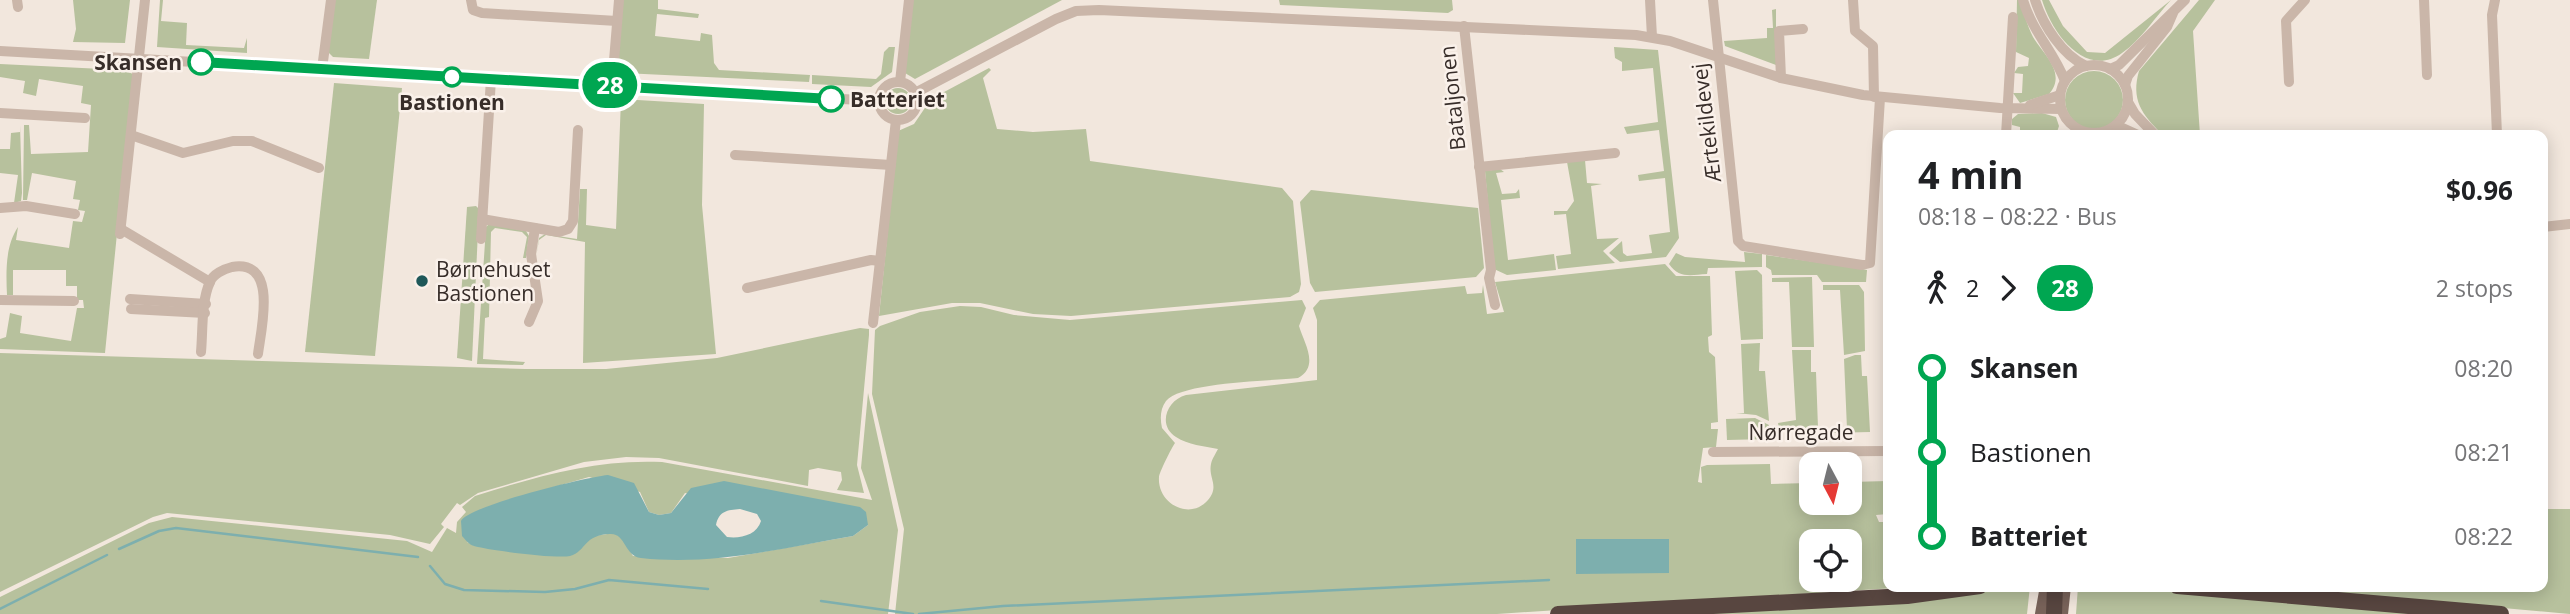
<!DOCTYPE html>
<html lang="en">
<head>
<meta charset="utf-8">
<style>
	:root { --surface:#fff; --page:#f6f6f6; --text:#202124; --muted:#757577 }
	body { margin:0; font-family:"Open Sans",sans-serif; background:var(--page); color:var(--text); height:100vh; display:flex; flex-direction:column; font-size:26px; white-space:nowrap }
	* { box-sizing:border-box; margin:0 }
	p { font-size:23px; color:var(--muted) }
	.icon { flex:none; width:38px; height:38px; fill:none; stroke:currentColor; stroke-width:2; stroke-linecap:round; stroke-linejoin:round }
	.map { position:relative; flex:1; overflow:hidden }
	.sheet { position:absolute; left:1883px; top:130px; width:665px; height:462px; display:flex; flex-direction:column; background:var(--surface); border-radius:14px; box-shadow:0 4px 18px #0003 }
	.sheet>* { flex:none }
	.badge { padding:0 14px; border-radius:23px; font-size:24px; line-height:46px }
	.needle { width:46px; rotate:173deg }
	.tools { position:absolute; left:1799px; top:452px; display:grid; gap:14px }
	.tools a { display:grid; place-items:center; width:63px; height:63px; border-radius:14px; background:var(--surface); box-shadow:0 4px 18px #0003; font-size:35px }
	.map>.badge { position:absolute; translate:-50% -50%; box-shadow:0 0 0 4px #fff }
	.legs { display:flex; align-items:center; gap:10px; height:77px; padding:0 35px; font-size:23px }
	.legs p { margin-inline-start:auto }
	.overview { display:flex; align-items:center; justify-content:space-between; height:119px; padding:0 35px }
	h1 { font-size:38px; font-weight:700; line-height:52px }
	ul { padding:0 35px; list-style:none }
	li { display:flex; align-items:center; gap:24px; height:84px; font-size:26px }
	li i { display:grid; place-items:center; width:10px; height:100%; margin:0 9px; background:currentColor }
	li i::after { content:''; width:18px; height:18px; margin:-9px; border:5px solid; border-radius:50%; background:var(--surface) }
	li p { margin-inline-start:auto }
	li:first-child i { background:linear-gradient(#0000 50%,currentColor 0) }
	li:last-child i { background:linear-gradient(currentColor 50%,#0000 0) }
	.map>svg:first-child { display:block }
	.green { fill:#b7c19d; fill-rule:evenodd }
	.water { fill:#7dafae; fill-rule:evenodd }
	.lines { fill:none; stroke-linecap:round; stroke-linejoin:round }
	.stream { stroke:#7dafae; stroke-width:2.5 }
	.minor { stroke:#cab6a9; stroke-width:10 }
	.major { stroke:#79635a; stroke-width:14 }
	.highway { stroke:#584640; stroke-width:16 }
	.line-1-casing { stroke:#fff; stroke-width:16 }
	.line-1 { stroke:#00a651; stroke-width:10 }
	.stop-1-dot { fill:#fff; stroke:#00a651; stroke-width:3.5 }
	.poi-dot { fill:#1f5859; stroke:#faf1ea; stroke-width:2.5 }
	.labels { text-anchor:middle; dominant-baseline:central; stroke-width:5; stroke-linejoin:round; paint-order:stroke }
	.stop-label { font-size:21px; font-weight:bold; fill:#372d29; stroke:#faf1ea; text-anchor:end }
	.street-label { font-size:21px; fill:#372d29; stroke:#faf1ea }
	.poi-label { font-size:21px; fill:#372d29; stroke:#faf1ea; text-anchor:start }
</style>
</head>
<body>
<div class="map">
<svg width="2570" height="614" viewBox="0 0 2570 614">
	<rect width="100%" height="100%" fill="#f2e7dd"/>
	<!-- green -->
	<g class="green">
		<path d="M73,0H130L125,43L73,42L76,29Z"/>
		<path d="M160,0H163L161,21L187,23L186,45L244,48L247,38V53L157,47Z"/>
		<path d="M335,0H377L369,59L333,57L328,52Z"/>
		<path d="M622,0H658V9L699,14L698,18L657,14L655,36L700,41L701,33L712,35L714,63L719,70L810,75L809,82L623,73L618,69Z"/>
		<path d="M913,0H1062L915,79L905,73Z"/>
		<path d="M1279,0H1452L1453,10L1448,13L1280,5Z"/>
		<path d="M2017,0H2020C2024,13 2027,25 2033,37C2044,55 2067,73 2049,94L2020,103L2013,93H2022L2023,74L2014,73L2018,67L2028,66L2029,58L2016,52Z"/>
		<path d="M2042,0H2049L2063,26L2087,52L2105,53L2171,0C2156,16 2141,40 2122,53C2086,79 2052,34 2042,0Z"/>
		<path d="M2199,0H2215L2193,31L2200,135H2163C2141,114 2131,99 2139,71Z"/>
		<path d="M1776,9V65L1725,46L1724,41L1767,38V28H1773L1772,10Z"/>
		<path d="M889,47H895L892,72L871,87L812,84V75L876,79L881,74L884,52Z"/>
		<path d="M1614,47L1658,50L1679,238L1666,257L1620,262L1609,253L1622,241L1623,253L1627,256L1652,253L1649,235L1670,232L1665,178L1639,181L1638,175L1664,171L1659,130L1627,134L1624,127L1658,122L1653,68L1622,71V62L1615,58Z"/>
		<path d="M0,64L123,70L133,74L105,353L0,349V339L6,337L10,313L22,316L20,333L71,341L77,308H84L83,300H77V286H66V270H13V295H7C6,273 5,246 18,227L16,240L69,248L73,221L82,222L85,211L78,210L80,200L73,199L76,181L32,173L27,200H23L24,125H29L31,154L88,152L91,105L81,103L83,86L39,79L36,96L23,93L25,81L0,77Z"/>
		<path d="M989,68L991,70L983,78L997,129L1033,132L1086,129L1090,161L1282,188L1293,201L1301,284L1299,292L1290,297L1071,316L1033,314L980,303H952L879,316L898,131L914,124L931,99Z"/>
		<circle cx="2094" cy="100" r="29"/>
		<path d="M334,83L402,88L375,356L305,352Z"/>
		<circle cx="898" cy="101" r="13"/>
		<path d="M621,99L704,104L702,205L716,354L583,363L585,242L546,235L539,240L536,257L539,238L545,234L577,239L580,189H587L586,225L616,229Z"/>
		<path d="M2042,113L2056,117L2059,126L2056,135H2020V127L2012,125V119L2018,114Z"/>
		<path d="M20,125L22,193L21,201L14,203L18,175L0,173V149H10L11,133L20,132Z"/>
		<path d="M1585,160L1587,183L1602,184L1591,186L1597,239L1619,238L1603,251L1615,263L1558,269L1556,256L1571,254L1566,214L1554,215V211H1567L1574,201L1567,162Z"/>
		<path d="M1500,169L1504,172L1496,173L1502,194L1516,193L1519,189L1520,198L1501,200L1508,260L1554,254L1556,270L1507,275L1494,269L1485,171Z"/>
		<path d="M1311,190L1478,208L1484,268L1476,277L1315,292L1310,283L1300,202Z"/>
		<path d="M476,206L479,209L472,361L457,358L467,207Z"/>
		<path d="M489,224L526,231L529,236L526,258H523L527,237L522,232L495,228L491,232L489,317L485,318L483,359L525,362L523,365L477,364L486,227Z"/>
		<path d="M1744,252L1762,254V267L1708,268L1707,274C1691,275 1679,279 1669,264L1676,253L1685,257L1745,262Z"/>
		<path d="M1766,255L1858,268L1867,270L1866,282H1822L1817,275H1772L1771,270L1766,267Z"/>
		<path d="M1665,264L1676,276H1710L1712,335L1708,337L1709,352L1715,357L1718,422L1711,423V429H1718L1716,447L1703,448L1698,482L1702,483L1701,467L1707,465L1770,464L1771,484L1811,483V502H1850V482L1888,481V514L1876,515L1879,522H1888V586H1925L1497,614H895L904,529L872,394L875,330L880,326L920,312L960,306L981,307L1014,315L1070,320L1302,300L1306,308L1299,326C1304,343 1320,366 1298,378C1271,381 1181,382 1166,401C1160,409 1160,419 1162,428L1175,443C1172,447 1159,473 1159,477C1157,504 1190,521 1208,500C1220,486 1208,478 1211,464C1212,459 1216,453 1218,449C1204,446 1188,445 1176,437C1157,425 1167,400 1186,395L1317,380V320L1313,308L1320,300L1465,286L1467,294L1482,293L1483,285L1487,314L1504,312L1495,282ZM1811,541H1850V579H1811Z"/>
		<path d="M1757,270L1762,275L1763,339L1741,340L1735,271Z"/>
		<path d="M1812,277L1814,347H1792L1789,282H1772V278Z"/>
		<path d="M1823,285H1859L1864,292L1865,351L1844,355L1840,290H1823Z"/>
		<path d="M860,328L869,329V335L857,465L864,493L837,490L842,480L841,472L818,468L809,470L808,486L659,458L626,457L584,462L478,493L460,505L457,503L441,524L444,527L430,544L390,535L167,513L153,517L0,592V353L525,369H606L717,358Z"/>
		<path d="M1760,343L1759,371H1765L1769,421L1756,415L1736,413H1744L1741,344Z"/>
		<path d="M1792,350H1811V372H1816L1818,428H1779L1778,423L1796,420Z"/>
		<path d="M1855,355H1861L1862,376H1867L1870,432L1829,433V430L1847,429L1844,359Z"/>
		<path d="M868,393L898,530L888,614H0V597L149,523L172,517L407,541L432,552L447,528L456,533L457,522L466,512L462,507L475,496C538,476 596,459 662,462L872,500L861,468ZM589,477L640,492L649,512L659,515L671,513L685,493L868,525L853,536L728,558L633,556L622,538L614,533L594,536L560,556L475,546L467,542L523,496Z"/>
		<path d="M1755,418L1769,425V439L1727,440L1726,419Z"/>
		<path d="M2543,509H2570V614L2258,586H2543Z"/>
		<path d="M2008,586H2030L2027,614H1633L1905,598Z"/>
		<path d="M2078,586H2135L2456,614H2076Z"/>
	</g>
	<!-- water -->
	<g class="water">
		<path d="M608,475L634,483L649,512L659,515L671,513L691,488L724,481L860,507L866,512L868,525L853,536C783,548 712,566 641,558C624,556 626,533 610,534C583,535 587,551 570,556C557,559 487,550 474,546C468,544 466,540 462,536L461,521C468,506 586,477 608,475ZM740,509L757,514L761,521C757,535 740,539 727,537L716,525C719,511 727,510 740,509Z"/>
		<path d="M1576,539H1669V573L1576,574Z"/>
	</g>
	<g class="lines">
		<!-- stream -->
		<g class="stream">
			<path d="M119,549L159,531L176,528L418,557"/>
			<path d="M430,566L445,584L464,590L545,592L575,589L609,580L708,589"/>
			<path d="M821,601L913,614"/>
			<path d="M0,609L107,555"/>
			<path d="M919,614L1003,606L1549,580"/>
		</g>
		<!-- minor -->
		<g class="minor">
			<path d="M17,0L18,7"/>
			<path d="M471,0L473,10L482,13L617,21"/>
			<path d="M1650,0L1652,37"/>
			<path d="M1713,0L1738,241L1743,246L1862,265L1870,263L1880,98"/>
			<path d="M1853,0L1855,31L1873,46L1874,97"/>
			<path d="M2023,0C2032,31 2054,52 2065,81"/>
			<path d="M2035,0C2043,25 2062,55 2086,66"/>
			<path d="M2424,0L2427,75"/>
			<path d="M2495,0L2492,15L2497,135"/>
			<path d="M1464,26L1491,270L1489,278L1495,305"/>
			<path d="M0,51L878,101"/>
			<circle cx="2094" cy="99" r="34"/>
			<path d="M322,69L331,0"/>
			<path d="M2110,69L2119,65L2185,0"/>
			<path d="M1781,78L1779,31L1803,29"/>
			<circle cx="898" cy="101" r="19"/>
			<path d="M900,82L909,0"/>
			<path d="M2289,82L2286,21L2305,0"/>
			<path d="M612,85L619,0"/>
			<path d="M2125,85L2128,76L2167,27L2173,13"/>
			<path d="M915,93L1056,19L1076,11L1099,10L1636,35L1670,41L1781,78L1863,95L2000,108L2061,109"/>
			<path d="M2128,102L2135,114L2155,135"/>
			<path d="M2030,105L2060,95"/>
			<path d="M0,113L85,118"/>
			<path d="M2116,125L2138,135"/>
			<path d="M131,135L183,153L233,141H252L319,168"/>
			<path d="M2006,135L2013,17"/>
			<path d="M735,155L891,165"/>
			<path d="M1479,167L1615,153"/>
			<path d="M0,208L26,206L75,214"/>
			<path d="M482,219L559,232L568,229L573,221L578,130"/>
			<path d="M2543,227L2570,224"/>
			<path d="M121,229L210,282"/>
			<path d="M120,234L145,0"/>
			<path d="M481,239L491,79"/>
			<path d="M747,288L871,260L880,261"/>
			<path d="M130,299L206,304"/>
			<path d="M0,300L74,301"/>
			<path d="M131,309L205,313"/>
			<path d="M529,322L538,301L531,254L535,228"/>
			<path d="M873,323L896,120"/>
			<path d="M201,352C203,331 201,301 210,282C213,274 224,269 232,267C279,259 261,329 258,354"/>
			<path d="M1713,452L1888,451"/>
		</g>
		<!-- major -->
		<g class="major">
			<path d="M2042,614L2047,586"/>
			<path d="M2061,614L2064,586"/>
		</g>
		<!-- highway -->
		<g class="highway">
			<path d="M2177,586L2501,614"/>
			<path d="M1558,614L1907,596L1980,586"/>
			<path d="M2054,614L2055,586"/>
		</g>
	</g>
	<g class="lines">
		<!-- line-1 casing -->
		<g class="line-1-casing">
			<path id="line-1" d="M201,62L831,99"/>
		</g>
		<!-- line-1 -->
		<use href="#line-1" class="line-1"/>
	</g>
	<!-- markers -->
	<g class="stop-1-dot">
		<circle cx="201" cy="62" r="12"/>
		<circle cx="452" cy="77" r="9"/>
		<circle cx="831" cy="99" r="12"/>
	</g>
	<circle class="poi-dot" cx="422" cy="281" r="7"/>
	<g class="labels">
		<!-- stop labels -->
		<g class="stop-label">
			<text x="182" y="62">Skansen</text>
			<text x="850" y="99" text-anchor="start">Batteriet</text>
			<text x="452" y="102" text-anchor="middle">Bastionen</text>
		</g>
		<!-- street labels -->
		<g class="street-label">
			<text transform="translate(1452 98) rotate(-96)">Bataljonen</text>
			<text transform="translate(1706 123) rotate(-97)">Ærtekildevej</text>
			<text x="1801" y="432">Nørregade</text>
		</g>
		<!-- poi labels -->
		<g class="poi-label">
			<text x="436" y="269">Børnehuset<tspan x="436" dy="24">Bastionen</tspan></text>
		</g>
	</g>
</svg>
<div class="tools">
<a><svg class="needle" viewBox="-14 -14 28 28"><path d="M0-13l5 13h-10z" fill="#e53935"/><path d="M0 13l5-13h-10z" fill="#757577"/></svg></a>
<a><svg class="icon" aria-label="locate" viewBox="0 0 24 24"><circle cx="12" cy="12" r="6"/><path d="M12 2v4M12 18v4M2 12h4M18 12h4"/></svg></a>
</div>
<b class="badge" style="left:610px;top:85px;background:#00a651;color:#fff">28</b>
<section class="sheet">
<div class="overview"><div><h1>4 min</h1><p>08:18 – 08:22 · Bus</p></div><b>$0.96</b></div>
<div class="legs"><svg class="icon" aria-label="walk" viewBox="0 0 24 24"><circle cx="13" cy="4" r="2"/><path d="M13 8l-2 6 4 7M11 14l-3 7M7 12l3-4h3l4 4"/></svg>2<svg class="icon" aria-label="forward" viewBox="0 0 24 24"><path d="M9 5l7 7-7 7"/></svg><b class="badge" style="background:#00a651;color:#fff">28</b><p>2 stops</p></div>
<ul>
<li><i style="color:#00a651"></i><b>Skansen</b><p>08:20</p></li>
<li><i style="color:#00a651"></i><span>Bastionen</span><p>08:21</p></li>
<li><i style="color:#00a651"></i><b>Batteriet</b><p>08:22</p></li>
</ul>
</section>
</div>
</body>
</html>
